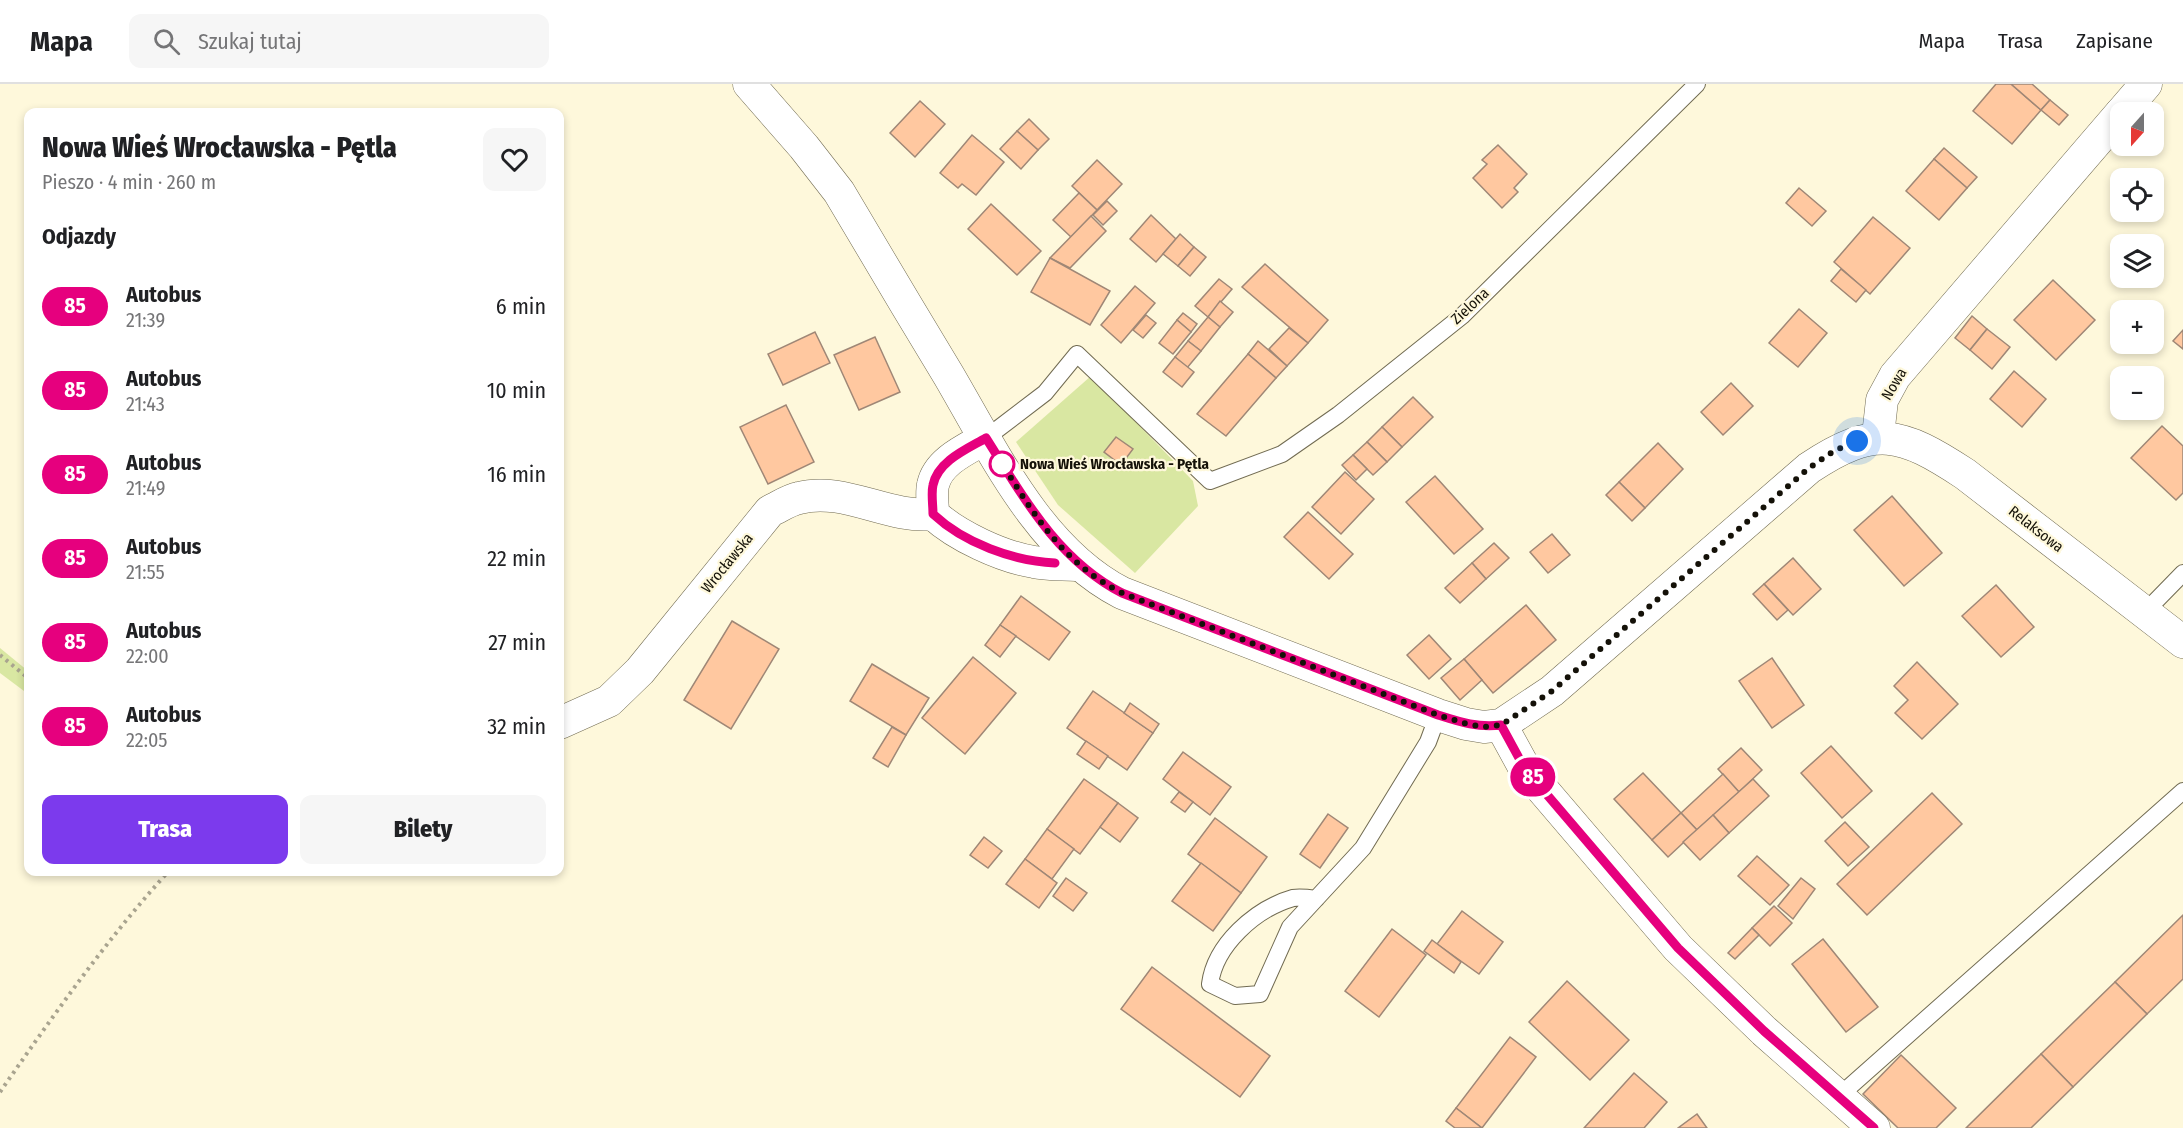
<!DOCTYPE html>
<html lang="pl">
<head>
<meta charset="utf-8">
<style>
	:root { --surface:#fff; --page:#f6f6f6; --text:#202124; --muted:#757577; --line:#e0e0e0; --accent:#7c3aed }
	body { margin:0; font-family:"Fira Sans Condensed",sans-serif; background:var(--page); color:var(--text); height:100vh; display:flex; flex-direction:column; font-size:22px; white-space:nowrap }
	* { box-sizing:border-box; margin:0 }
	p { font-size:20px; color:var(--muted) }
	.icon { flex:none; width:33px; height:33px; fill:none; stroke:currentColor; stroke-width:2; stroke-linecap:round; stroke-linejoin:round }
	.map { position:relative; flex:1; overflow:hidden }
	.sheet { position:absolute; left:24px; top:24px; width:540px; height:768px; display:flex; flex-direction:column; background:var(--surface); border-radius:12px; box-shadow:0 3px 9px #0003 }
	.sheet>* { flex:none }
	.badge { padding:0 12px; border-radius:20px; font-size:21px; line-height:39px }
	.needle { width:39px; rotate:201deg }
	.fabs { position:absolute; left:2110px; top:18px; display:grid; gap:12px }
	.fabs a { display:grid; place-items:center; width:54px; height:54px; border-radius:12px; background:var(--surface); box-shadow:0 3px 9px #0003; font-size:30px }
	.you { position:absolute; width:30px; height:30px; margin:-15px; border:4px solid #fff; border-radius:50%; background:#1a73e8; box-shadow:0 0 0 9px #1a73e833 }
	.map>.badge { position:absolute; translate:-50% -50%; box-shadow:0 0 0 3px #fff }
	h2 { padding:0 18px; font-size:22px; line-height:54px }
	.round { display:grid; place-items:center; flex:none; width:63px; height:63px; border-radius:12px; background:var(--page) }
	.head { display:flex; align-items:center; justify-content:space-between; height:102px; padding:0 18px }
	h1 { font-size:28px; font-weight:800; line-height:45px }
	.action { display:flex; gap:12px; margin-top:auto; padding:12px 18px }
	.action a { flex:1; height:69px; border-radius:12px; background:var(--accent); color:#fff; font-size:24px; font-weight:800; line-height:69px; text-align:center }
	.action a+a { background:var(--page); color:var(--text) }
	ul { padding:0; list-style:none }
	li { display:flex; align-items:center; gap:18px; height:84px; padding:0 18px }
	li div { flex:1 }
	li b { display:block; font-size:22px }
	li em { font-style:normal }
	li .badge { min-width:66px; font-weight:700; text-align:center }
	header { display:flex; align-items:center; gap:36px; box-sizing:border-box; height:84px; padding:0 30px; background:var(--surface); border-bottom:2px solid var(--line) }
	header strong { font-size:28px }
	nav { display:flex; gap:33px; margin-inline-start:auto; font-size:21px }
	.search { width:420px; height:54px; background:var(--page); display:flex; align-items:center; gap:15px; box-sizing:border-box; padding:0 21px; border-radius:12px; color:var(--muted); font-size:22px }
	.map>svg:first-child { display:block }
	.green { fill:#d9e7a2 }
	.building { fill:#ffc8a0; stroke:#9f8776; stroke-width:1.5 }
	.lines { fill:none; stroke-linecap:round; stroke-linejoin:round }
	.lane-casing { stroke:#716b52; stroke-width:18 }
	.street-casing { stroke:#716b52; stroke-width:33 }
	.path { stroke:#a9a48f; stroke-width:4; stroke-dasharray:3 4.5; stroke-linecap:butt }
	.lane { stroke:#fff; stroke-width:16 }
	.street { stroke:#fff; stroke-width:32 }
	.line-casing { stroke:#fff; stroke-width:14 }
	.line { stroke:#e6007e; stroke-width:9 }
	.walk { stroke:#141108; stroke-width:6; stroke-dasharray:0 10.8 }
	.stop-dot { fill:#fff; stroke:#e6007e; stroke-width:3 }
	.labels { text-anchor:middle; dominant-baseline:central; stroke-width:4.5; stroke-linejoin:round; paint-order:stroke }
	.street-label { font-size:15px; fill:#141108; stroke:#fef8db }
	.stop-label { font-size:15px; font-weight:bold; fill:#141108; stroke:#fef8db; text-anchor:start }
</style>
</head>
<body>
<header>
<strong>Mapa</strong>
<div class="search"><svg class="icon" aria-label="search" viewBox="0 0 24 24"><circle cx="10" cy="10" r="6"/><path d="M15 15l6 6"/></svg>Szukaj tutaj</div>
<nav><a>Mapa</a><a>Trasa</a><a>Zapisane</a></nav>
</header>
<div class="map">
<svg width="2183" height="1044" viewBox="0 0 2183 1044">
	<rect width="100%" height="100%" fill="#fef8db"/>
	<!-- green -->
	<g class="green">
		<path d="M1091,292L1193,397L1198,422L1135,489L1058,421L1016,358Z"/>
		<path d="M0,564L28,587V610L0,589Z"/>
	</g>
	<!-- building -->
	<g class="building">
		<path d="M1996,0H2011L2041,26L2012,60L1973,27Z"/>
		<path d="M2011,0H2032L2050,16L2041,26Z"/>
		<path d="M2050,16L2068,31L2059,41L2041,26Z"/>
		<path d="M920,17L945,40L915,73L890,49Z"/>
		<path d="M1029,35L1049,55L1038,66L1017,47Z"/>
		<path d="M1017,47L1038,66L1021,85L1000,65Z"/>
		<path d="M972,51L1004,78L976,111L962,100L958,104L940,89Z"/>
		<path d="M1498,61L1527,90L1514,104L1518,108L1502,124L1473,94L1487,80L1482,76Z"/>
		<path d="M1944,64L1977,93L1967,104L1934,75Z"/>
		<path d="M1934,75L1967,104L1939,136L1906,107Z"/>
		<path d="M1097,76L1122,100L1097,126L1072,102Z"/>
		<path d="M1799,104L1826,127L1812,142L1786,119Z"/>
		<path d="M1079,109L1097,126L1071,153L1053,136Z"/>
		<path d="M1107,117L1117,127L1103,141L1093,131Z"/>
		<path d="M991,120L1041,167L1017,191L968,145Z"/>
		<path d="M1151,131L1176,155L1156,178L1130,155Z"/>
		<path d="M1091,132L1106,147L1070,184L1050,174Z"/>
		<path d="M1873,133L1910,164L1870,210L1834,178Z"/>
		<path d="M1180,150L1194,163L1178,182L1163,170Z"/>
		<path d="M1194,163L1206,173L1190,192L1178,182Z"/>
		<path d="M1050,174L1110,207L1090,241L1031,208Z"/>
		<path d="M1265,180L1328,236L1308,259L1242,203Z"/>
		<path d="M1841,185L1866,206L1856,218L1831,197Z"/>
		<path d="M1219,195L1232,205L1208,233L1195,222Z"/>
		<path d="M2053,196L2095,236L2056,276L2014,236Z"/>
		<path d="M1135,202L1155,219L1121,259L1101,241Z"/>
		<path d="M1220,217L1233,228L1220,243L1208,233Z"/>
		<path d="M1799,225L1827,249L1798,283L1769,259Z"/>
		<path d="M1183,229L1197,240L1191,248L1177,236Z"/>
		<path d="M1146,231L1156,239L1143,254L1133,246Z"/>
		<path d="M1972,232L1987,245L1970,266L1955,254Z"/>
		<path d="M1208,233L1220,243L1201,267L1188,257Z"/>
		<path d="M1177,236L1191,248L1173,270L1159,259Z"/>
		<path d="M1289,244L1308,259L1287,282L1269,265Z"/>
		<path d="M1987,245L2010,263L1992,285L1970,266Z"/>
		<path d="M2183,246V265L2173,257Z"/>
		<path d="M815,248L830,279L783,301L768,270Z"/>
		<path d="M875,253L900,308L859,326L834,271Z"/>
		<path d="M1188,257L1201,267L1187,284L1175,273Z"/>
		<path d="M1258,257L1287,282L1276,294L1248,270Z"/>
		<path d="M1248,270L1276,294L1226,352L1197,330Z"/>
		<path d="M1175,273L1194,288L1182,303L1163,288Z"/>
		<path d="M2014,287L2046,315L2022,343L1990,315Z"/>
		<path d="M1731,299L1753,322L1723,351L1701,328Z"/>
		<path d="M1413,313L1433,333L1402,363L1382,343Z"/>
		<path d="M786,321L814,378L768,400L740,343Z"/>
		<path d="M2162,342L2183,362V409L2176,416L2131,374Z"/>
		<path d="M1382,343L1402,363L1387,378L1367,358Z"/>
		<path d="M1116,353L1133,365L1121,381L1104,368Z"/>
		<path d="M1367,358L1387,378L1373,391L1353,371Z"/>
		<path d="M1658,359L1683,385L1645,424L1619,398Z"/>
		<path d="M1353,371L1367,385L1356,396L1342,381Z"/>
		<path d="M1345,388L1374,415L1341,450L1312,423Z"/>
		<path d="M1435,392L1483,445L1454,470L1406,418Z"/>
		<path d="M1619,398L1645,424L1632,437L1606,411Z"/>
		<path d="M1892,412L1942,469L1904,502L1854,446Z"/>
		<path d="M1308,428L1353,470L1329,495L1284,453Z"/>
		<path d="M1552,450L1570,471L1548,489L1530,468Z"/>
		<path d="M1494,459L1509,474L1486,495L1472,479Z"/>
		<path d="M1793,474L1821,505L1793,531L1764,500Z"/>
		<path d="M1472,479L1486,495L1460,519L1445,504Z"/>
		<path d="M1764,500L1788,526L1777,536L1753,510Z"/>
		<path d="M1996,501L2034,543L2001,573L1962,532Z"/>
		<path d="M1021,512L1070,548L1049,576L1000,541Z"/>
		<path d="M1526,521L1556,556L1493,609L1464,575Z"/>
		<path d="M732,537L779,565L731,645L684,616Z"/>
		<path d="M1000,541L1016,552L1000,573L985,561Z"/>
		<path d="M1429,551L1451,575L1429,595L1407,571Z"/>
		<path d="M973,573L1016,609L965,670L922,634Z"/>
		<path d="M1772,574L1804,621L1772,644L1739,597Z"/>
		<path d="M1464,575L1482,596L1460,616L1441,594Z"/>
		<path d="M1917,578L1958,620L1922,655L1895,629L1908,616L1894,602Z"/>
		<path d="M872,580L929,614L906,651L850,617Z"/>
		<path d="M1093,607L1153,649L1127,686L1067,644Z"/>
		<path d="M1130,619L1159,640L1153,649L1124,629Z"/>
		<path d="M892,643L906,651L888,683L873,674Z"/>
		<path d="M1086,657L1108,672L1099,685L1077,670Z"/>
		<path d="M1831,662L1872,707L1842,734L1801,689Z"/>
		<path d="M1741,664L1762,686L1739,708L1718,685Z"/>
		<path d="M1183,668L1231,703L1210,731L1163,695Z"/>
		<path d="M1643,689L1681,729L1652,756L1614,715Z"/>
		<path d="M1723,690L1739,708L1697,746L1681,729Z"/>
		<path d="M1084,695L1118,719L1080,770L1047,745Z"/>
		<path d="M1753,695L1769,712L1729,749L1713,731Z"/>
		<path d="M1179,708L1193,718L1185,728L1171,718Z"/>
		<path d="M1932,709L1962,740L1867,831L1837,800Z"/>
		<path d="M1118,719L1138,734L1120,758L1100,743Z"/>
		<path d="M1681,729L1697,746L1668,773L1652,756Z"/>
		<path d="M1328,730L1348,744L1320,784L1300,770Z"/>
		<path d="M1713,731L1729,749L1700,776L1683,758Z"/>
		<path d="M1215,734L1267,773L1241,809L1188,770Z"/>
		<path d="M1845,738L1869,763L1848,782L1825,757Z"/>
		<path d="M1047,745L1074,765L1052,795L1025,775Z"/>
		<path d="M984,753L1002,767L988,784L970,771Z"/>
		<path d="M1757,772L1789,801L1770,821L1738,792Z"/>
		<path d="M1025,775L1057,799L1039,824L1006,800Z"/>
		<path d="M1201,779L1241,809L1213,847L1172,817Z"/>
		<path d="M1066,794L1087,809L1073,827L1053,812Z"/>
		<path d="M1801,794L1815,805L1793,835L1778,822Z"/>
		<path d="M1774,822L1792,839L1770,862L1752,844Z"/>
		<path d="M1462,827L1503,858L1479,890L1437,860Z"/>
		<path d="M2183,831V895L2147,930L2115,898Z"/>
		<path d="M1752,844L1759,851L1735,875L1728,869Z"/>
		<path d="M1392,845L1426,871L1379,933L1345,907Z"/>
		<path d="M1823,855L1878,923L1846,948L1792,880Z"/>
		<path d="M1432,856L1461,878L1454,889L1424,867Z"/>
		<path d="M1152,883L1270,972L1240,1013L1121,925Z"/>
		<path d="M1567,897L1629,956L1590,996L1529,938Z"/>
		<path d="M2115,898L2147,930L2073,1003L2041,970Z"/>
		<path d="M1510,953L1536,973L1482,1044L1456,1024Z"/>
		<path d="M2041,970L2073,1003L2031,1044H1966Z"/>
		<path d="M1901,971L1956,1024L1936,1044H1898L1863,1010Z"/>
		<path d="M1634,989L1667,1018L1644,1044H1584Z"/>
		<path d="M1456,1024L1482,1044H1455L1446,1037Z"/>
		<path d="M1697,1030L1707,1044H1678Z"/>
	</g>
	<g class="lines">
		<!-- lane casing -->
		<g class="lane-casing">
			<g id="lane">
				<path d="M986,354L1045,309L1077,270L1210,397L1282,370L1338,331L1462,232L1697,0"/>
				<path d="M2144,529L2183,489"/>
				<path d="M1316,815C1309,814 1300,813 1293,814C1255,825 1215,861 1210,900L1235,912L1260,910L1290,843L1363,764L1428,658L1438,631"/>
				<path d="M1838,1013L2183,707"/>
			</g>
		</g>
		<!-- street casing -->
		<g class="street-casing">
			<g id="street">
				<path d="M749,0L804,63L839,108C875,169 912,231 949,292C994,369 1040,467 1122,509L1438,631L1466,640L1484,643L1501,641L1552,607L1809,384C1875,340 1901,348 1965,390L2183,558"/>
				<path d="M2122,28L2146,0"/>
				<path d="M1878,352L1882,316L1895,292L2121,29"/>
				<path d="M986,354C967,365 938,377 933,401C931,409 933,421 933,430C957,452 1002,473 1034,478C1048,481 1063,480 1077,481"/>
				<path d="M560,639L609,617L640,587L770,427C779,423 789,416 799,414C844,402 888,435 933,430"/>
				<path d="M1501,641L1525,685L1678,864L1764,947L1874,1044"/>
			</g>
		</g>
		<!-- path -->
		<g class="path">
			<path d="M0,571L28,594"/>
			<path d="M0,1008C53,932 106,856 168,788"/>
		</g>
		<!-- lane -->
		<use href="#lane" class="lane"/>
		<!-- street -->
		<use href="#street" class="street"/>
	</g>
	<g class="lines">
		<!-- line casing -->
		<g class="line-casing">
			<path id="line" d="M1055,479C1013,477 964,459 933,430C933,421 931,409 933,401C938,377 967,365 986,354C1024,414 1057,475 1122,509L1438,631C1460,638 1478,644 1501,641L1525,685L1678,864L1764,947L1874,1044"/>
		</g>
		<!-- line -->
		<use href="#line" class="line"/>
		<!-- walk -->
		<path class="walk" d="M1002,380L998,373C1033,429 1061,478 1122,509L1438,631L1467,640L1484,643L1501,641L1552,607L1809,384L1834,367L1857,357"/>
	</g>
	<!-- markers -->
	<circle class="stop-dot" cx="1002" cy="380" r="12"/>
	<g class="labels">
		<!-- street labels -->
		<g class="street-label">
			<text transform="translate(1470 222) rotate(-43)">Zielona</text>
			<text transform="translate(1894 300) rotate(-59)">Nowa</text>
			<text transform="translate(2036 445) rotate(38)">Relaksowa</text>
			<text transform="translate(727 479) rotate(-51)">Wrocławska</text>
		</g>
		<!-- stop labels -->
		<g class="stop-label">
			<text x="1020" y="380">Nowa Wieś Wrocławska - Pętla</text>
		</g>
	</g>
</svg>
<div class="fabs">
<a><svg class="needle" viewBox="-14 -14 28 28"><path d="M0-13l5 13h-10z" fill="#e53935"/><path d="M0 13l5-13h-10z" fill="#757577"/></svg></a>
<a><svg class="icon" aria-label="locate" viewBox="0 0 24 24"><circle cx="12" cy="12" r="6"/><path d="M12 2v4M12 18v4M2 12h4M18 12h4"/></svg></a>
<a><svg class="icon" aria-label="layers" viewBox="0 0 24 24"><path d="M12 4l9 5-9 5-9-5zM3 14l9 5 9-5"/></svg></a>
<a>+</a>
<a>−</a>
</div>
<div class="you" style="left:1857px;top:357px"></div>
<b class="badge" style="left:1533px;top:693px;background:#e6007e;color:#fff">85</b>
<section class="sheet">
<div class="head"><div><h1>Nowa Wieś Wrocławska - Pętla</h1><p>Pieszo · 4 min · 260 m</p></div><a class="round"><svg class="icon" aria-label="heart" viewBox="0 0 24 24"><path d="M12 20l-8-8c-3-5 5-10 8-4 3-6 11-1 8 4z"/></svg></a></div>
<h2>Odjazdy</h2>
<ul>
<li><span class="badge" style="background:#e6007e;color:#fff">85</span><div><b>Autobus</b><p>21:39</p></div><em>6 min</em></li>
<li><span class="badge" style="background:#e6007e;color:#fff">85</span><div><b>Autobus</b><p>21:43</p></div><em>10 min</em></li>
<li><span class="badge" style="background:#e6007e;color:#fff">85</span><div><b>Autobus</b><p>21:49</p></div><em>16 min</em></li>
<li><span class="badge" style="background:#e6007e;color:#fff">85</span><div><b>Autobus</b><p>21:55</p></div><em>22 min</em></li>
<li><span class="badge" style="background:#e6007e;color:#fff">85</span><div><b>Autobus</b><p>22:00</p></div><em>27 min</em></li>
<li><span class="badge" style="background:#e6007e;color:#fff">85</span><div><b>Autobus</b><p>22:05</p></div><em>32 min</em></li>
</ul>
<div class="action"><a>Trasa</a><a>Bilety</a></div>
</section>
</div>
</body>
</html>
